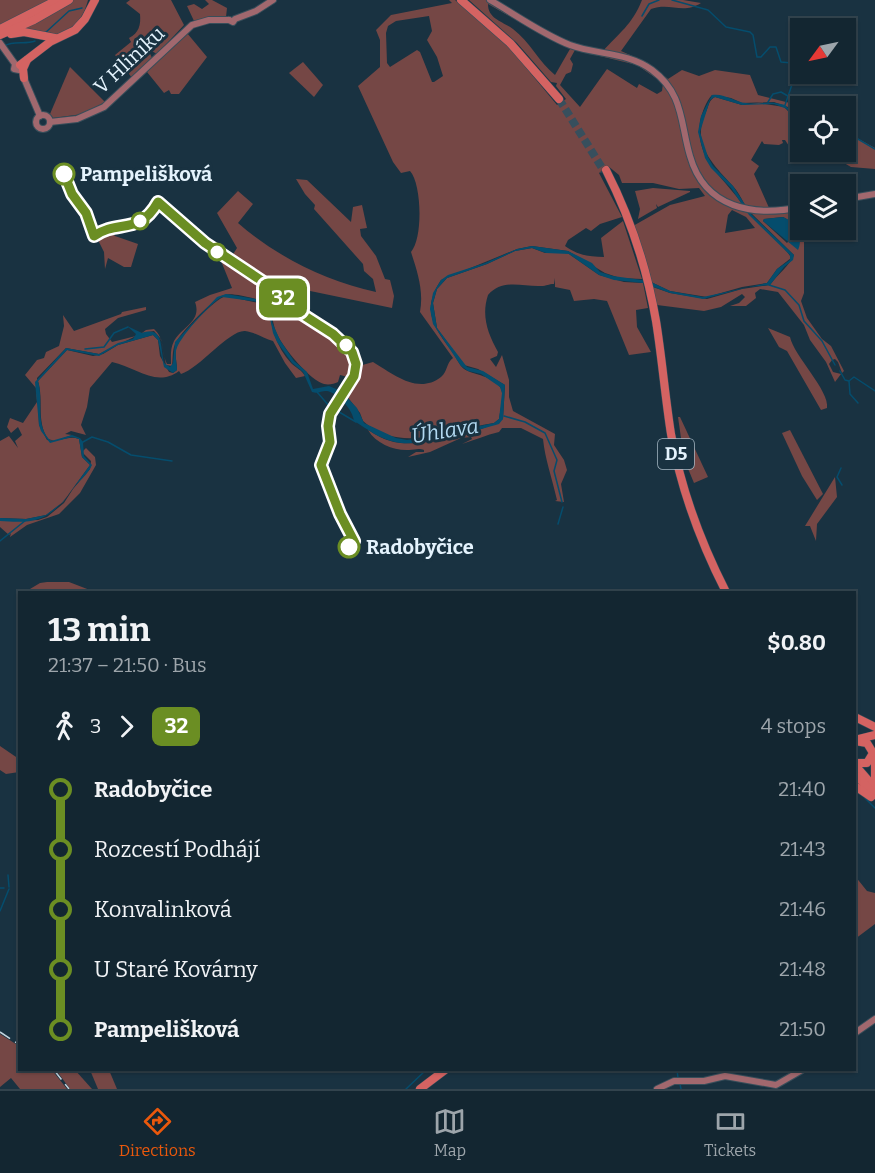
<!DOCTYPE html>
<html lang="en">
<head>
<meta charset="utf-8">
<style>
	:root { --surface:#132631; --page:#20323d; --text:#f1f3f6; --muted:#9da5ab; --line:#32434d; --accent:#ea580c }
	body { margin:0; font-family:Bitter,serif; background:var(--page); color:var(--text); height:100vh; display:flex; flex-direction:column; font-size:22px; white-space:nowrap }
	* { box-sizing:border-box; margin:0 }
	p { font-size:20px; color:var(--muted) }
	.icon { flex:none; width:33px; height:33px; fill:none; stroke:currentColor; stroke-width:2; stroke-linecap:round; stroke-linejoin:round }
	.map { position:relative; flex:1; overflow:hidden }
	.panel { position:absolute; left:18px; top:591px; width:838px; height:480px; display:flex; flex-direction:column; background:var(--surface); border-radius:0px; box-shadow:0 2px 4px #0004,0 0 0 2px var(--line) }
	.panel>* { flex:none }
	.badge { padding:0 12px; border-radius:9px; font-size:21px; line-height:39px }
	.needle { width:39px; rotate:237deg }
	.controls { position:absolute; left:790px; top:18px; display:grid; gap:12px }
	.controls a { display:grid; place-items:center; width:66px; height:66px; border-radius:0px; background:var(--surface); box-shadow:0 2px 4px #0004,0 0 0 2px var(--line); font-size:30px }
	.map>.badge { position:absolute; translate:-50% -50%; box-shadow:0 0 0 3px #fff }
	.legs { display:flex; align-items:center; gap:9px; height:66px; padding:0 30px; font-size:20px }
	.legs p { margin-inline-start:auto }
	.summary { display:flex; align-items:center; justify-content:space-between; height:102px; padding:0 30px }
	h1 { font-size:33px; font-weight:700; line-height:45px }
	ul { padding:0 30px; list-style:none }
	li { display:flex; align-items:center; gap:21px; height:60px; font-size:22px }
	li i { display:grid; place-items:center; width:9px; height:100%; margin:0 8px; background:currentColor }
	li i::after { content:''; width:15px; height:15px; margin:-8px; border:4px solid; border-radius:50%; background:var(--surface) }
	li p { margin-inline-start:auto }
	li:first-child i { background:linear-gradient(#0000 50%,currentColor 0) }
	li:last-child i { background:linear-gradient(currentColor 50%,#0000 0) }
	.tabs { display:flex; justify-content:space-around; align-items:center; height:84px; border-top:2px solid var(--line); background:var(--surface); font-size:16px; color:var(--muted) }
	.tabs a { display:grid; justify-items:center; gap:3px }
	.tabs .active { color:var(--accent) }
	.map>svg:first-child { display:block }
	.green { fill:#754745; fill-rule:evenodd }
	.water { fill:#054d6d }
	.lines { fill:none; stroke-linecap:round; stroke-linejoin:round }
	.stream { stroke:#054d6d; stroke-width:1.5 }
	.highway-tunnel { stroke:#374f5d; stroke-width:8; stroke-dasharray:8 4; stroke-linecap:butt }
	.major-casing { stroke:#384e5a; stroke-width:8 }
	.highway-casing { stroke:#384e5a; stroke-width:9 }
	.major { stroke:#a1686e; stroke-width:6 }
	.highway { stroke:#d46362; stroke-width:8 }
	.rail { stroke:#c3d4de; stroke-width:1.5; stroke-dasharray:12 6; stroke-linecap:butt }
	.line-1-casing { stroke:#fff; stroke-width:14 }
	.line-1 { stroke:#6b8e23; stroke-width:9 }
	.stop-1-dot { fill:#fff; stroke:#6b8e23; stroke-width:3 }
	.labels { text-anchor:middle; dominant-baseline:central; stroke-width:6; stroke-linejoin:round; paint-order:stroke }
	.shield { fill:#193241; stroke:#a7b9c5; stroke-width:1.5 }
	.shield-label { font-size:18px; font-weight:bold; fill:#e4f3fd }
	.street-label { font-size:20px; fill:#e4f3fd; stroke:#193241 }
	.stop-label { font-size:20px; font-weight:bold; fill:#e4f3fd; stroke:#193241; text-anchor:start }
	.water-label { font-size:21px; font-style:italic; fill:#b2d9f1; stroke:#193241 }
</style>
</head>
<body>
<div class="map">
<svg width="875" height="1089" viewBox="0 0 875 1089">
	<rect width="100%" height="100%" fill="#193241"/>
	<!-- green -->
	<g class="green">
		<path d="M0,0H52L0,27Z"/>
		<path d="M72,0H88C83,19 76,25 59,36L22,28Z"/>
		<path d="M130,0H171L184,25L157,54L148,49L152,58L132,78L115,55L131,42L129,38C139,33 141,25 140,14L126,3Z"/>
		<path d="M205,0H212L227,8L226,17L194,21L187,6L194,4L202,9L209,4Z"/>
		<path d="M449,0H455L509,47L557,105L566,99L556,86L557,83L551,82L517,43L469,0H487L538,30L536,31L488,4C488,19 502,21 513,29C530,42 539,62 555,75L570,49L557,41C589,54 628,52 656,75C691,104 676,153 705,186C713,195 723,202 734,207C738,209 744,209 747,212C754,217 789,251 791,258L777,269L767,283L742,287L707,297L670,291L649,281L633,226L670,205L705,196L699,188L679,189L653,183H622L619,175L608,166L599,173L622,217L600,224L591,231L586,228L568,240L565,246C577,255 590,257 604,257L601,238L623,221L642,279L620,278L605,273L568,251L532,246L517,249L441,280C422,309 432,325 451,350C456,356 458,364 464,369C475,376 492,375 500,387C505,393 500,411 499,419L494,423C450,429 401,455 363,421L360,413L346,395L354,384L359,366L373,362C393,374 418,395 441,377C448,371 446,363 453,358L420,312C424,290 417,271 411,252C423,239 422,184 410,171L401,173L393,162L358,86L380,67V40L376,30L391,15L452,3ZM429,16L432,31L427,40L437,57L443,76L434,82H432L420,52L417,50L390,67L387,63L386,33L388,26L396,21ZM575,50L637,65L663,83L662,91L657,94L639,84L637,88L607,69L580,107L560,85L566,74L571,72L573,64L570,59ZM732,210L746,217L755,228L725,233L728,215Z"/>
		<path d="M642,0H683L701,3C682,15 671,2 651,9L621,51L648,63L668,79L682,70L699,76L715,70L750,75L758,95L794,104L801,123V135L788,107L774,102L742,103L731,98L712,95C706,101 702,113 700,121C695,162 724,176 744,207L723,198L706,183L697,170L688,141L681,106L658,73L603,51C619,33 632,25 642,0Z"/>
		<path d="M187,33L207,57L179,94H171L169,90L164,93L147,72Z"/>
		<path d="M303,62L323,85L314,97L289,73Z"/>
		<path d="M70,67L105,102L83,114L53,118L50,114Z"/>
		<path d="M715,97L742,105L759,103L784,107L790,113L801,143L791,149L785,140H782L783,143L779,145L764,144L762,141L751,160L759,166L754,174L770,210L747,208C742,200 738,191 732,185C712,163 691,143 706,112C709,105 709,100 715,97Z"/>
		<path d="M846,132L875,148V169L851,167L825,152H846Z"/>
		<path d="M296,179L307,180L351,222L353,207L362,205L367,228L360,229L361,236L376,256L385,279L390,280L394,296L392,308L291,287L285,296L230,259L237,248L217,213L238,191L253,204L238,223C277,257 326,281 376,292L373,279L364,271L363,264L314,209L315,205L305,194Z"/>
		<path d="M653,188L690,191V192L658,207L656,204L657,208L638,219L640,209L635,191Z"/>
		<path d="M790,211L794,219L801,225V230H804V293L801,301L807,318L822,339L831,346L844,371L842,373L838,362L835,359L832,360L829,364L833,372L841,374L835,382L826,362L810,340L804,325L778,292L760,289L755,293L756,298L746,306H730L739,303L745,297L742,294L721,307L704,311L657,305L650,286L670,293L707,299L742,289L770,285C777,275 791,264 794,255L750,212L772,214ZM783,217L790,221L797,231L787,243L763,221L764,219Z"/>
		<path d="M109,229L115,236L138,244L131,267H124L108,258L105,269L104,252L96,236Z"/>
		<path d="M532,248L545,253L566,252L599,275L624,282L643,283L648,308L636,310L637,327L651,352L629,355L607,301L594,299L574,301L570,290L555,287V278L554,284C548,284 547,286 541,286C523,287 503,278 488,295C481,316 488,334 498,352L497,356L490,359L496,367L502,355L509,380V397L513,411L555,434L554,445L564,460L567,470L561,484L564,502L555,501L557,500C552,478 545,459 543,439L521,428H502L499,432C486,435 475,440 462,444L472,439L471,437L461,438L430,452L408,457L416,452H424V450C418,448 415,450 409,450C395,451 376,444 368,430C376,435 385,440 394,442C420,448 481,433 503,419L505,385L478,369L464,365L437,328L433,303L437,289L447,278L487,264L515,251Z"/>
		<path d="M219,256L278,294L294,312L337,343L340,350L343,349C352,358 354,366 348,377L340,375L338,382C334,384 329,385 324,384C311,381 283,348 277,334C272,324 273,313 269,302C259,300 233,292 224,295C214,298 179,334 175,344C172,351 173,359 172,366L166,365L161,339L154,331L142,333L146,330L154,329C165,339 161,351 167,364H171C171,356 170,349 174,341C183,326 202,321 195,302L210,295L232,288Z"/>
		<path d="M226,296L268,305C271,326 276,347 291,363C296,368 302,370 305,376L296,378L285,363L273,341C264,339 255,332 245,331C229,330 200,368 181,374L179,371C156,388 136,367 112,362L90,388L87,407L81,425L86,435L71,431L65,434L72,435L55,441L48,439C36,421 44,401 38,381L67,350L93,356L103,354L118,345L153,335L158,340L160,356L169,372L173,373L177,370C177,362 174,354 177,346C181,335 214,299 226,296Z"/>
		<path d="M146,307V310L118,318L105,329L106,334L112,342L136,336L99,354L66,348L37,378L39,425L47,440C58,443 68,435 79,439L82,457L90,465L63,502L46,515L26,519L0,518V441L9,436L18,448L15,441L22,435L18,427L11,433L7,427L10,418L23,423L37,402L36,388L25,375L37,360L44,358L46,352L59,346L64,326L63,315L74,331L121,314L122,312Z"/>
		<path d="M768,328L790,337C794,356 830,391 827,408L821,410L787,351L779,347Z"/>
		<path d="M678,417H680L708,477L694,483L684,459Z"/>
		<path d="M790,430L823,494L817,500L802,476L782,433Z"/>
		<path d="M86,448L95,457L96,465L80,493L59,514L27,525L10,537L11,533L9,535L0,527V521L38,520L47,517L64,503L73,489L90,469L91,461L82,452Z"/>
		<path d="M835,477L837,497L817,524L816,541L810,526H805Z"/>
		<path d="M47,582H69L95,592L49,590L47,592H25L40,583Z"/>
		<path d="M0,746L19,759V772L6,774L0,770Z"/>
		<path d="M855,876L867,891L875,893V924L855,939Z"/>
		<path d="M0,1034L19,1046L20,1070H52L67,1089H20L11,1078L0,1087Z"/>
		<path d="M56,1070H75L92,1089H70Z"/>
		<path d="M90,1070H109L117,1089H98Z"/>
	</g>
	<!-- water -->
	<g class="water">
		<path d="M712,95C725,93 734,102 746,103C760,105 769,100 785,105L792,112L801,135V139L787,109L774,104L742,105L715,97L710,100L700,132L708,157L713,166L733,186L751,214L794,255L793,260L784,267L770,285L749,287L703,299L670,293L643,283L614,280L599,275L569,254L546,253L532,248L515,251L487,264L447,278L437,289L433,303L437,328L467,367L483,371L505,385L503,419L499,424C474,431 420,448 395,442C380,439 367,429 354,421C353,410 338,393 327,391C320,391 318,394 312,392L303,372L292,363L277,342L273,333L267,303L222,297C211,302 177,340 176,351C175,357 177,364 177,370L173,373L164,367L158,340L153,335L118,345L99,356L67,350L38,381C44,401 34,425 51,441L72,435L80,438L83,442L84,456L92,465C88,475 78,481 72,490C50,520 37,524 0,521V518L26,519L46,515L63,502L90,465L82,457L79,439L72,437L50,443L41,431L39,425L35,382L66,348L99,354L118,343L133,339L136,334L127,326L142,333C164,326 160,347 164,363L170,367L173,363L175,342L217,297L226,294L267,301L270,304L272,322L280,340L294,361L307,372L313,389L329,386L341,391L357,408L364,423L396,438L407,440L428,437L494,423L499,419L502,393L500,387L481,374L468,371L461,366L433,324L430,309L433,293L441,280L448,275L485,263L517,249L532,246L568,251L592,263L600,272L613,276L649,281L670,291L703,297L767,283L777,269L790,260V255L749,215L731,188L711,168L705,158L698,132L701,116Z"/>
		<path d="M783,217C795,222 804,237 798,250L763,221L764,219Z"/>
	</g>
	<g class="lines">
		<!-- stream -->
		<g class="stream">
			<path d="M672,0L708,10L726,27L750,32L753,35L757,57H761L770,47H776L781,62L792,63L797,70L785,105"/>
			<path d="M642,16L649,4L659,0"/>
			<path d="M45,33L69,11L82,8"/>
			<path d="M4,46C14,40 25,45 35,41"/>
			<path d="M768,102L773,94L781,92L805,106"/>
			<path d="M793,121L799,117"/>
			<path d="M846,132L875,149"/>
			<path d="M769,285L785,290L799,305L804,321L822,341L835,365"/>
			<path d="M85,349L104,347L114,333L128,327"/>
			<path d="M840,371L845,380L849,381L854,377L875,391"/>
			<path d="M849,381L850,394L858,403"/>
			<path d="M317,392L330,407"/>
			<path d="M334,409L356,422"/>
			<path d="M504,416L525,422L545,433L557,460L554,471L562,502"/>
			<path d="M83,442L92,437L108,442L131,455L172,461"/>
			<path d="M841,468L837,477L842,485"/>
			<path d="M558,524L563,507"/>
			<path d="M0,541L26,520"/>
			<path d="M865,798L875,808"/>
			<path d="M8,875L9,887"/>
			<path d="M0,888H4"/>
			<path d="M0,911L9,889"/>
			<path d="M677,1070L678,1078"/>
			<path d="M680,1084L681,1089"/>
			<path d="M406,1089L426,1070"/>
		</g>
		<!-- highway-tunnel -->
		<path class="highway-tunnel" d="M559,99L604,171"/>
		<!-- major casing -->
		<g class="major-casing">
			<g id="major">
				<path d="M490,0C516,15 542,34 570,45C597,55 628,52 652,70C684,94 680,122 690,156C705,209 754,217 801,207"/>
				<path d="M229,20L233,22L235,19L256,11L273,0"/>
				<path d="M0,43L15,64L14,69L19,70"/>
				<path d="M23,76L40,116"/>
				<circle cx="43" cy="122" r="7"/>
				<path d="M50,122L77,119L104,107L192,25L209,20H229"/>
				<path d="M846,199L875,194"/>
				<path d="M855,1033L875,1019"/>
				<path d="M657,1089L674,1081H704L725,1076L776,1085L802,1070"/>
			</g>
		</g>
		<!-- highway casing -->
		<g class="highway-casing">
			<g id="highway">
				<path d="M461,0L510,43L559,99"/>
				<path d="M0,29L57,0"/>
				<path d="M11,34L24,32L55,38"/>
				<path d="M0,35L34,20L69,0"/>
				<path d="M20,65L50,42L75,30L85,19L95,0"/>
				<path d="M24,78L23,69L27,60"/>
				<path d="M606,170C630,217 647,268 656,321C662,358 665,396 671,434C681,489 701,543 726,592"/>
				<path d="M855,717L875,727"/>
				<path d="M859,739L875,735"/>
				<path d="M855,741L867,743L873,753L867,763H855"/>
				<path d="M875,760V783"/>
				<path d="M855,765L875,788"/>
				<path d="M855,774L875,795"/>
				<path d="M855,786L871,797"/>
				<path d="M420,1089L445,1070"/>
			</g>
		</g>
		<!-- major -->
		<use href="#major" class="major"/>
		<!-- highway -->
		<use href="#highway" class="highway"/>
		<!-- rail -->
		<g class="rail">
			<path d="M0,1032L20,1045"/>
			<path d="M54,1070L69,1089"/>
		</g>
	</g>
	<g class="lines">
		<!-- line-1 casing -->
		<g class="line-1-casing">
			<path id="line-1" d="M64,174L72,194L86,213L94,236C118,219 139,236 158,202L205,243L277,291L294,309L333,334L352,352L356,364L354,376L330,414L328,426L330,442L321,465L340,514L354,541L349,547"/>
		</g>
		<!-- line-1 -->
		<use href="#line-1" class="line-1"/>
	</g>
	<!-- markers -->
	<g class="stop-1-dot">
		<circle cx="64" cy="174" r="10"/>
		<circle cx="140" cy="221" r="8"/>
		<circle cx="217" cy="252" r="8"/>
		<circle cx="346" cy="345" r="8"/>
		<circle cx="349" cy="547" r="10"/>
	</g>
	<g class="labels">
		<!-- shield labels -->
		<rect class="shield" x="658" y="439" width="36" height="30" rx="4.5"/>
		<g class="shield-label">
			<text x="676" y="454">D5</text>
		</g>
		<!-- street labels -->
		<g class="street-label">
			<text transform="translate(129 60) rotate(-43)">V Hliníku</text>
		</g>
		<!-- stop labels -->
		<g class="stop-label">
			<text x="80" y="174">Pampelišková</text>
			<text x="366" y="547">Radobyčice</text>
		</g>
		<!-- water labels -->
		<g class="water-label">
			<text transform="translate(445 431) rotate(-9)">Úhlava</text>
		</g>
	</g>
</svg>
<div class="controls">
<a><svg class="needle" viewBox="-14 -14 28 28"><path d="M0-13l5 13h-10z" fill="#e53935"/><path d="M0 13l5-13h-10z" fill="#9da5ab"/></svg></a>
<a><svg class="icon" aria-label="locate" viewBox="0 0 24 24"><circle cx="12" cy="12" r="6"/><path d="M12 2v4M12 18v4M2 12h4M18 12h4"/></svg></a>
<a><svg class="icon" aria-label="layers" viewBox="0 0 24 24"><path d="M12 4l9 5-9 5-9-5zM3 14l9 5 9-5"/></svg></a>
</div>
<b class="badge" style="left:283px;top:298px;background:#6b8e23;color:#fff">32</b>
<section class="panel">
<div class="summary"><div><h1>13 min</h1><p>21:37 – 21:50 · Bus</p></div><b>$0.80</b></div>
<div class="legs"><svg class="icon" aria-label="walk" viewBox="0 0 24 24"><circle cx="13" cy="4" r="2"/><path d="M13 8l-2 6 4 7M11 14l-3 7M7 12l3-4h3l4 4"/></svg>3<svg class="icon" aria-label="forward" viewBox="0 0 24 24"><path d="M9 5l7 7-7 7"/></svg><b class="badge" style="background:#6b8e23;color:#fff">32</b><p>4 stops</p></div>
<ul>
<li><i style="color:#6b8e23"></i><b>Radobyčice</b><p>21:40</p></li>
<li><i style="color:#6b8e23"></i><span>Rozcestí Podhájí</span><p>21:43</p></li>
<li><i style="color:#6b8e23"></i><span>Konvalinková</span><p>21:46</p></li>
<li><i style="color:#6b8e23"></i><span>U Staré Kovárny</span><p>21:48</p></li>
<li><i style="color:#6b8e23"></i><b>Pampelišková</b><p>21:50</p></li>
</ul>
</section>
</div>
<nav class="tabs">
<a class="active"><svg class="icon" aria-label="directions" viewBox="0 0 24 24"><path d="M12 3l9 9-9 9-9-9zM9 14v-3h6M13 9l2 2-2 2"/></svg>Directions</a>
<a><svg class="icon" aria-label="map" viewBox="0 0 24 24"><path d="M3 6l6-2 6 2 6-2v14l-6 2-6-2-6 2zM9 4v14M15 6v14"/></svg>Map</a>
<a><svg class="icon" aria-label="tickets" viewBox="0 0 24 24"><path d="M3 7h18v10H3zM15 7v10"/></svg>Tickets</a>
</nav>
</body>
</html>
